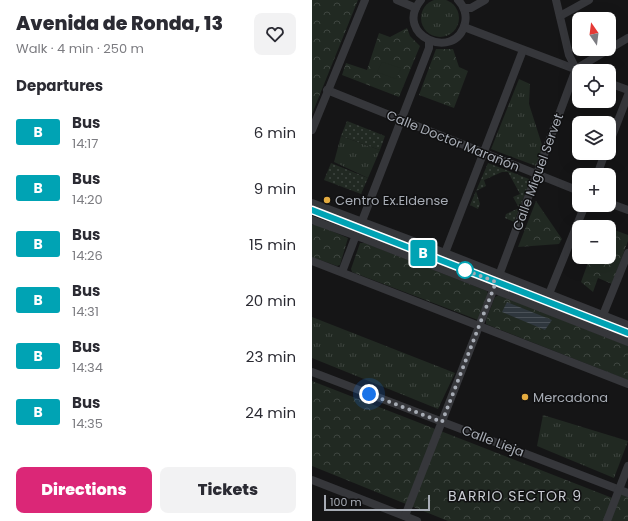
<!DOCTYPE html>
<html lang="en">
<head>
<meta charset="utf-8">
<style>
	:root { --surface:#fff; --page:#f2f2f3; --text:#2b2b33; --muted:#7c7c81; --accent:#db2777 }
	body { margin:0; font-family:Poppins,sans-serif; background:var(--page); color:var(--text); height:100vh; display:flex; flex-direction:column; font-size:15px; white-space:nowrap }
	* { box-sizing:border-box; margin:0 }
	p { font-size:13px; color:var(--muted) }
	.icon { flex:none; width:22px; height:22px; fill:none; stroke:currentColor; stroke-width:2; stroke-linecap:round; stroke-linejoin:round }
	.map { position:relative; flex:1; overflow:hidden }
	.sheet { display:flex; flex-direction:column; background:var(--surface); width:312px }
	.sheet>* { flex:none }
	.badge { padding:0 8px; border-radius:3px; font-size:14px; line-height:26px }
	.needle { width:26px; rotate:346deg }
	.tools { position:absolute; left:260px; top:12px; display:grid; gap:8px }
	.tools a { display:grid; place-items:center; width:44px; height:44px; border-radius:8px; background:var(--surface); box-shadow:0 4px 16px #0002; font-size:20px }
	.scale { position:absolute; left:12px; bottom:10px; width:106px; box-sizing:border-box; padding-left:4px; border:2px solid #a7acb5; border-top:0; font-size:11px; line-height:14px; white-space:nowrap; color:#a7acb5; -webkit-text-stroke:3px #101011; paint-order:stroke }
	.you { position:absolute; width:20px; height:20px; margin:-10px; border:3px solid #fff; border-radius:50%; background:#1a73e8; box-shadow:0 0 0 6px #1a73e833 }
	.map>.badge { position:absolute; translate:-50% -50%; box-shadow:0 0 0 2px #fff }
	h2 { padding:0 16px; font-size:15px; line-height:36px }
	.round { display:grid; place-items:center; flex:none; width:42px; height:42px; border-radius:8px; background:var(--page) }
	.summary { display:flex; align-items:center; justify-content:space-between; height:68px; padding:0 16px }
	h1 { font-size:19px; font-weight:800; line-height:30px }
	.primary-button { display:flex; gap:8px; margin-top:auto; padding:8px 16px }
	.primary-button a { flex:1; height:46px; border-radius:8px; background:var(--accent); color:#fff; font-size:16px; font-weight:800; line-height:46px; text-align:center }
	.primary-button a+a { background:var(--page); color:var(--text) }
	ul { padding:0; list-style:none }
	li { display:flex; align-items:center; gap:12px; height:56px; padding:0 16px }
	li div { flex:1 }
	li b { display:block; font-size:15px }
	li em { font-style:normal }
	li .badge { min-width:44px; font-weight:700; text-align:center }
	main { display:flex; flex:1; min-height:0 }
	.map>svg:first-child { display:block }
	.grass { fill:url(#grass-tufts) }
	.forest { fill:url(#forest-crowns) }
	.garden { fill:url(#garden-dots) }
	.pitch { fill:#212922 }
	.water { fill:url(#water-rules) }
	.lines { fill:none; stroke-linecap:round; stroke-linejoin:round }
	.minor { stroke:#36373b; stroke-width:8 }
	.line-casing { stroke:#fff; stroke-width:9 }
	.line { stroke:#00a3b4; stroke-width:6 }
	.walk { stroke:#a7acb5; stroke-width:4; stroke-dasharray:0 7.2 }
	.poi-dot { fill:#e4ab3f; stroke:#101011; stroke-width:1.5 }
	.stop-dot { fill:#fff; stroke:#00a3b4; stroke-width:2 }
	.labels { text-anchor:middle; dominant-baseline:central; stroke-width:3; stroke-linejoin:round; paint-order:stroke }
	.street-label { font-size:13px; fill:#a7acb5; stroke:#101011 }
	.poi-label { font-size:13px; fill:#a7acb5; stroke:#101011; text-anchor:start }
	.neighbourhood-label { font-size:14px; letter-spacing:1px; fill:#c8cbd2; stroke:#101011 }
</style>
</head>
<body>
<main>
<section class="sheet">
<div class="summary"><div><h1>Avenida de Ronda, 13</h1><p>Walk · 4 min · 250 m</p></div><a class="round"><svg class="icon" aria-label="heart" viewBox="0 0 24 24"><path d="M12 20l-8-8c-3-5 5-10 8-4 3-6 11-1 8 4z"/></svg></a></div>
<h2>Departures</h2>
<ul>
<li><span class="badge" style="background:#00a3b4;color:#fff">B</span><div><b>Bus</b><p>14:17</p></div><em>6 min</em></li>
<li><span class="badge" style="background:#00a3b4;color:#fff">B</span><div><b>Bus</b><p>14:20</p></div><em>9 min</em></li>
<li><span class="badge" style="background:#00a3b4;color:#fff">B</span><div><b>Bus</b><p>14:26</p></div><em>15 min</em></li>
<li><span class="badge" style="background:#00a3b4;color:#fff">B</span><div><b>Bus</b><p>14:31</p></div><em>20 min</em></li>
<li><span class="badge" style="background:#00a3b4;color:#fff">B</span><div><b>Bus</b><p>14:34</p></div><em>23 min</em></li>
<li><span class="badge" style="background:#00a3b4;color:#fff">B</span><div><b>Bus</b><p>14:35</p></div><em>24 min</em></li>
</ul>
<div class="primary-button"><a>Directions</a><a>Tickets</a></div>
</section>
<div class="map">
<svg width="316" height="521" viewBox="0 0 316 521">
	<defs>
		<pattern id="grass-tufts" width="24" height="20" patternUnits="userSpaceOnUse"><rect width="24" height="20" fill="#212922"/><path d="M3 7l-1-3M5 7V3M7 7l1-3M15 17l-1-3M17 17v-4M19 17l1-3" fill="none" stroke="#3e4540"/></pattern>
		<pattern id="forest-crowns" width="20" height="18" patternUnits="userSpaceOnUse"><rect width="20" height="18" fill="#212922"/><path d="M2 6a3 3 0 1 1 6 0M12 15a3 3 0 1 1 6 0" fill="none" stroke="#3e4540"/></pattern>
		<pattern id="garden-dots" width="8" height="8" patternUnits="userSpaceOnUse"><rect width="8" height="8" fill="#212922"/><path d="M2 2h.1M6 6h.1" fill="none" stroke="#3e4540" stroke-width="1.8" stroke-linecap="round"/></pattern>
		<pattern id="water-rules" width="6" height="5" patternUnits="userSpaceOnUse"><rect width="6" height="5" fill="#2f373e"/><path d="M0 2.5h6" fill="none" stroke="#4a5158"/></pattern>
	</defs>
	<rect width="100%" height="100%" fill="#151516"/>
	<!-- grass -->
	<g class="grass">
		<circle cx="128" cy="18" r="19"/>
		<path d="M207,79L218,84L217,104L231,148L224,166L179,149Z"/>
		<path d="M29,136L68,150L56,178L22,162Z"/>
		<path d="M0,317L143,373L126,409L0,358Z"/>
		<path d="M231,415L316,441L302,478L225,446Z"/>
	</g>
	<!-- forest -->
	<g class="forest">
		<path d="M0,0H46L0,114Z"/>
		<path d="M95,28L98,36L108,46L87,97L30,75L34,63L55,70L67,33L78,37Z"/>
		<path d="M124,49H141L147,67L156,71L142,108L107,95Z"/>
		<path d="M224,201L250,239L247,244L206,247Z"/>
		<path d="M0,225H5L36,238L28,265L25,266L0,257Z"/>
		<path d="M297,228L316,235V241L300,284L286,278L281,292L269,282L278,257H297Z"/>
		<path d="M48,243H53L175,291L176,294L166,320L40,272L39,269Z"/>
		<path d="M187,295L316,346V380L174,324V320L183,297Z"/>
		<path d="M0,381L303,499L307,489L316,493V521H136L0,466Z"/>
	</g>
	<!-- garden -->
	<g class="garden">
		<path d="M35,121L73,136L68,150L29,136Z"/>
		<path d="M19,163L56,178L49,194L12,180Z"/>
		<path d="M176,163L217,179L218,181L202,222L193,218L194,214L207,208L201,197L208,194L196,172H190L172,180L174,186L164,191L168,204L166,209L158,205Z"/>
	</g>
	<!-- pitch -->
	<path class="pitch" d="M70,62L89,68L84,79L65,72Z"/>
	<!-- water -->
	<path class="water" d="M195,302L240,320L233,330L190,312Z"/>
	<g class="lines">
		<!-- minor -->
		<g class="minor">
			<path d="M85,0L104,8"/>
			<path d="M109,0C80,35 144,63 153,23C155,15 152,6 146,0"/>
			<path d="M244,0L257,55L264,69"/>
			<path d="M152,8H159L173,0"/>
			<path d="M248,16L277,0"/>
			<path d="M152,27L268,71"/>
			<path d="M297,49L316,38"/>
			<path d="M264,69L297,49"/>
			<path d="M297,83L316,90"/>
			<path d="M15,90L267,191"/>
			<path d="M0,130L53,0"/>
			<path d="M297,144L316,95"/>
			<path d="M285,175L293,153"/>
			<path d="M0,203L133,253L316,325"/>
			<path d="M297,203L316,210"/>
			<path d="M0,210L316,333"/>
			<path d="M0,220L53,239L316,342"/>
			<path d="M50,221L117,48V41"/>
			<path d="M133,253L211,50"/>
			<path d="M0,261L316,384"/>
			<path d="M30,272L44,235"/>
			<path d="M237,294L273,205"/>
			<path d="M291,315L316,253"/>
			<path d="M0,372L316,493"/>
			<path d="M0,480L105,521"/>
			<path d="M93,516L189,270L264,69"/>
			<path d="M295,521L316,466"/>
		</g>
	</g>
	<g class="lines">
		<!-- line casing -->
		<g class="line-casing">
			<path id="line" d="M0,210L316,333"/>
		</g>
		<!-- line -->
		<use href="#line" class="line"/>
		<!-- walk -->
		<path class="walk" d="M57,394L130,422L184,282L153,270"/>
	</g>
	<!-- markers -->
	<g class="poi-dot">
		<circle cx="15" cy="200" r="4"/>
		<circle cx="213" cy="397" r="4"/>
	</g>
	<circle class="stop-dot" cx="153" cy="270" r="8"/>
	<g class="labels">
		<!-- street labels -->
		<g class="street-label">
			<text transform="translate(141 141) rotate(22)">Calle Doctor Marañón</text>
			<text transform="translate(226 172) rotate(-70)">Calle Miguel Servet</text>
			<text transform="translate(181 441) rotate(21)">Calle Lieja</text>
		</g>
		<!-- poi labels -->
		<g class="poi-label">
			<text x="23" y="200">Centro Ex.Eldense</text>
			<text x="221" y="397">Mercadona</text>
		</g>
		<!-- neighbourhood labels -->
		<g class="neighbourhood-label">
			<text x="203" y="496">BARRIO SECTOR 9</text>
		</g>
	</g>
</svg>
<div class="tools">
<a><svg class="needle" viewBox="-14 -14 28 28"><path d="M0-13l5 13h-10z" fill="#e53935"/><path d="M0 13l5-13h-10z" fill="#7c7c81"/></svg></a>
<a><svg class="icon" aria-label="locate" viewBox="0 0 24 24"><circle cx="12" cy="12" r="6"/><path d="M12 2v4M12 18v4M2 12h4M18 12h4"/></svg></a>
<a><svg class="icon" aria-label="layers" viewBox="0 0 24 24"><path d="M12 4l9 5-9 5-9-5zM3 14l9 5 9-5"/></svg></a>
<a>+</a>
<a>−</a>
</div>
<div class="scale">100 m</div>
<div class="you" style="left:57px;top:394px"></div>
<b class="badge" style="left:111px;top:253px;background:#00a3b4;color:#fff">B</b>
</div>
</main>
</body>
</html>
